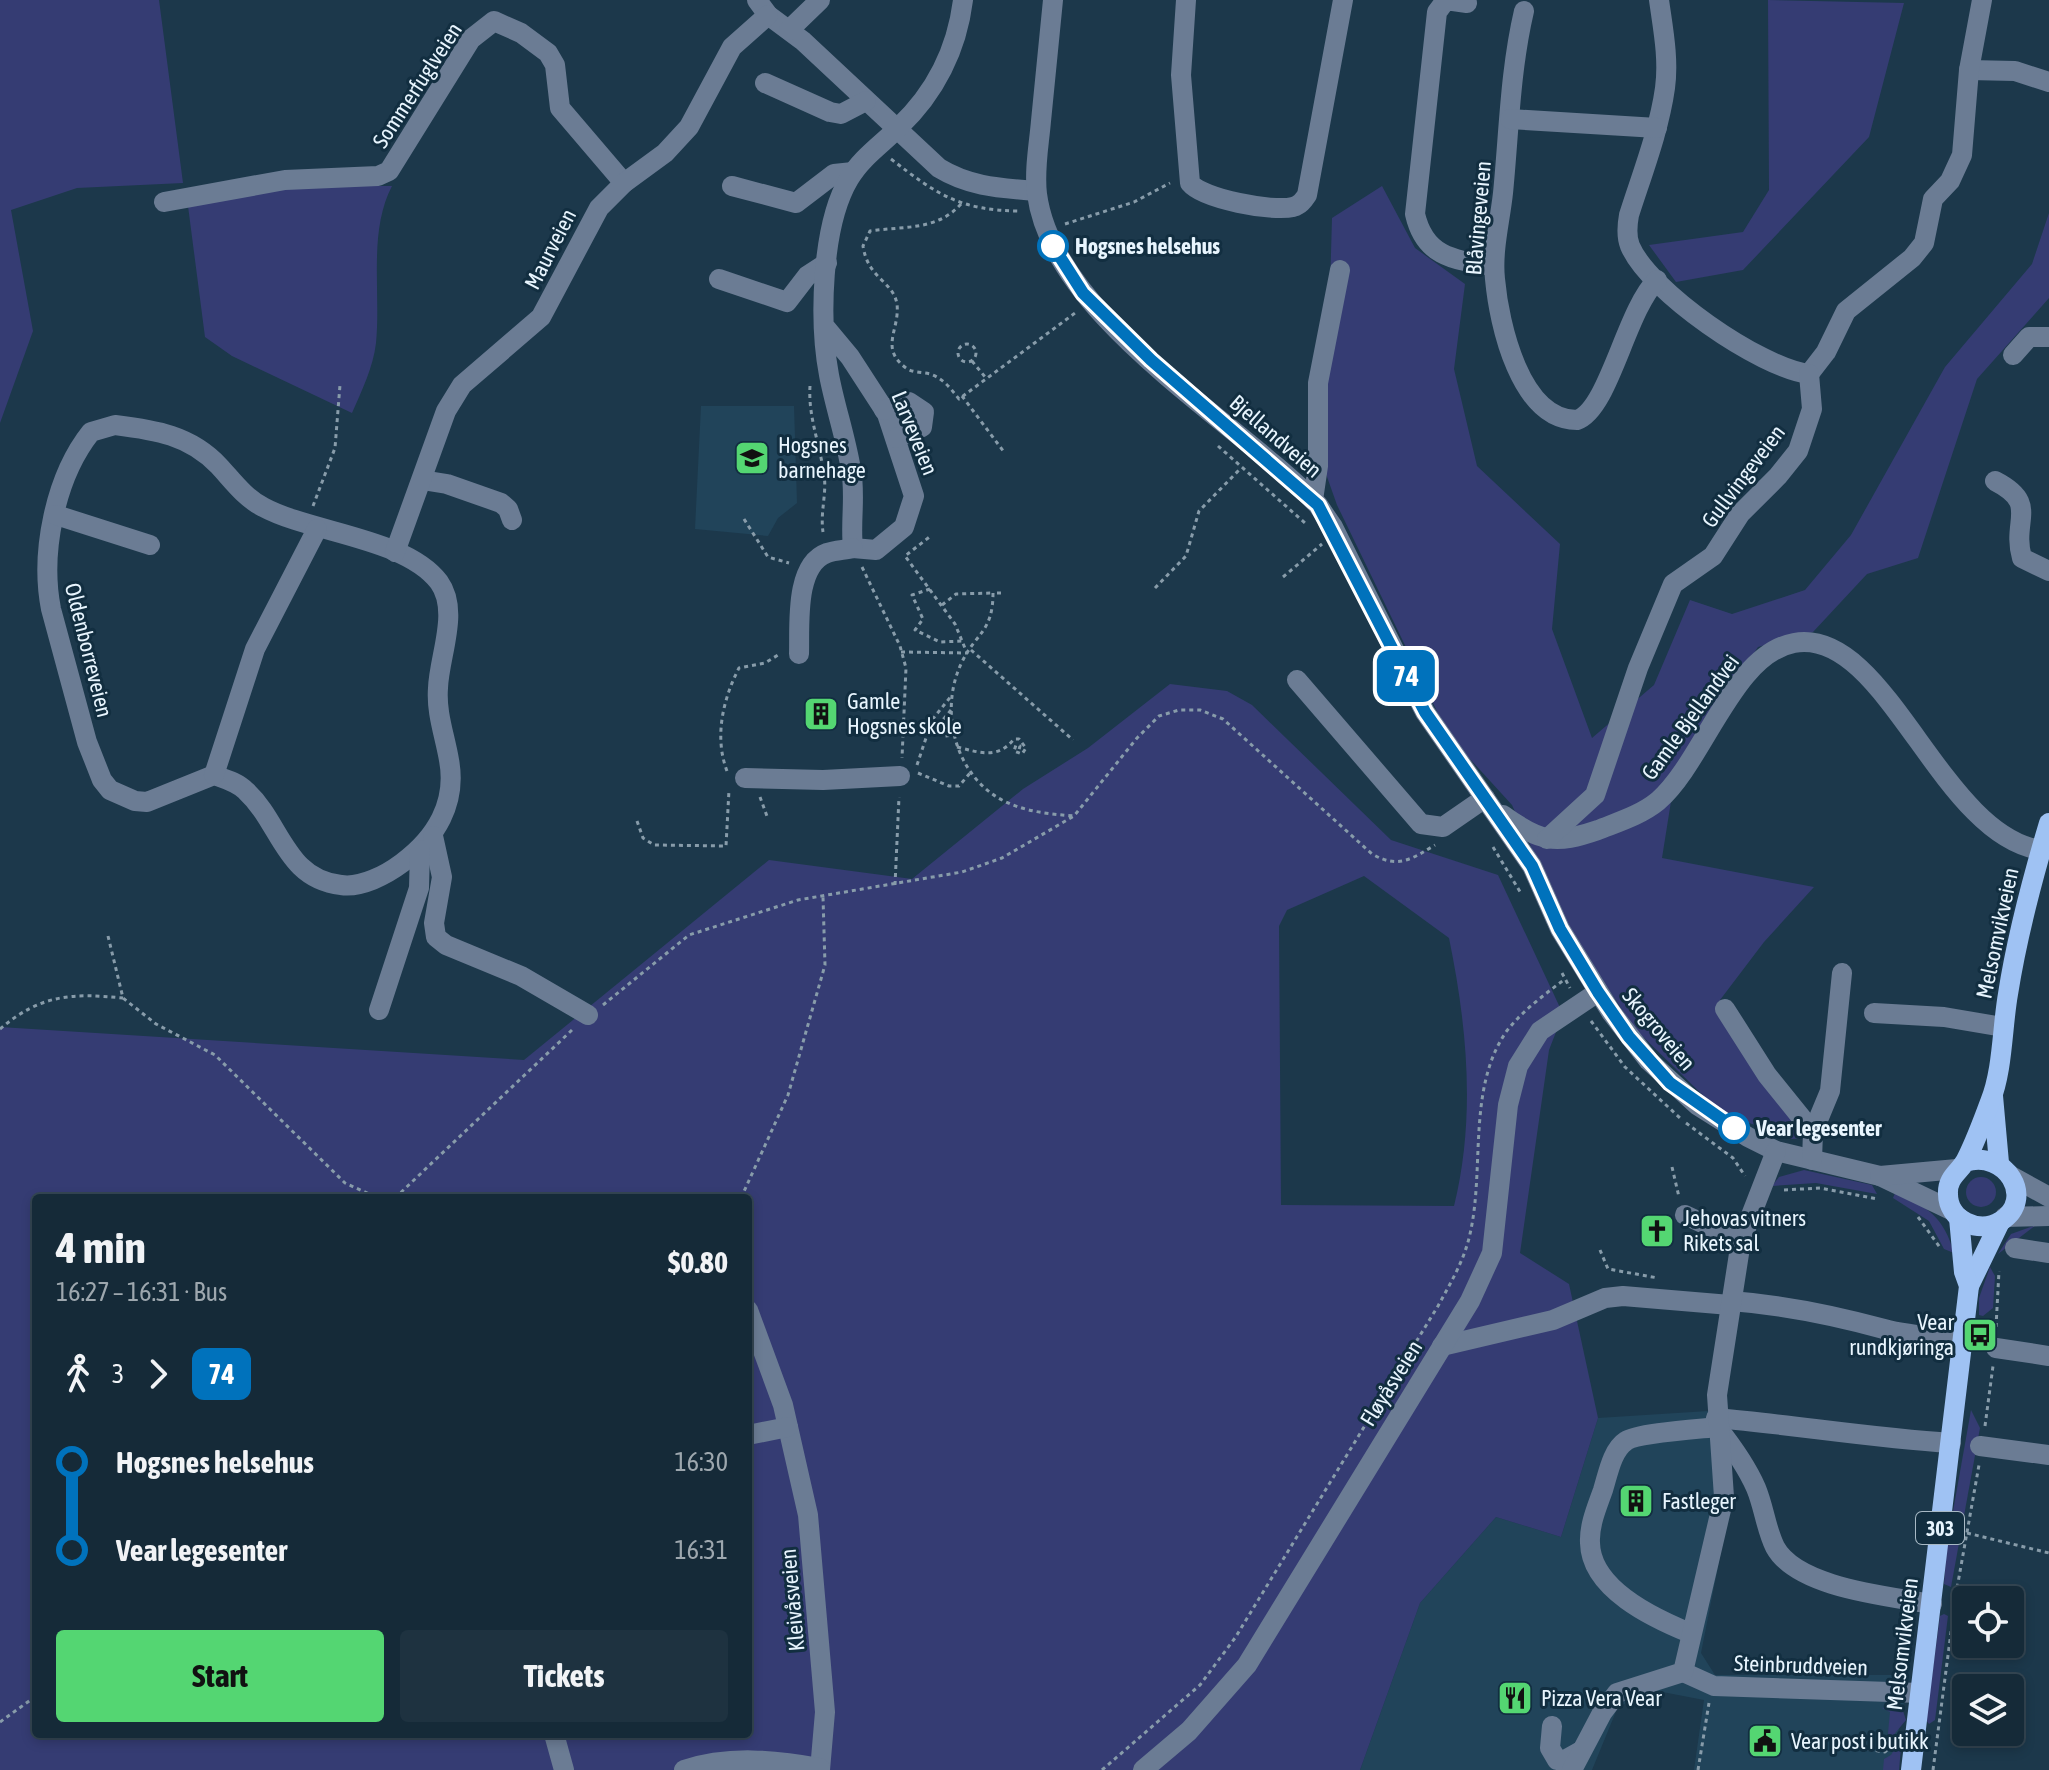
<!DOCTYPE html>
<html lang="en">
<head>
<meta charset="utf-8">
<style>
	:root { --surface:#152a38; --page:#1e3240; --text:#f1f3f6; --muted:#9da7ae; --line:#344653; --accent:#54d672 }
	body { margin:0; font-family:"Asap Condensed",sans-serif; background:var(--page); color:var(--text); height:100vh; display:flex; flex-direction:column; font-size:30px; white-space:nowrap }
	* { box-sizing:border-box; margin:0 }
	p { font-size:26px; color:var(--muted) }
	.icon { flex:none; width:44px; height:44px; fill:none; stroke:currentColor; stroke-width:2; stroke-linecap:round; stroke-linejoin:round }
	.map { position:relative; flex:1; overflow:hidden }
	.drawer { position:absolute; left:32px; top:1194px; width:720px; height:544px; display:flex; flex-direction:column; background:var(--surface); border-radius:8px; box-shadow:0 4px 12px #0003,0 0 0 2px var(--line) }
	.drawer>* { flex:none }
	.badge { padding:0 16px; border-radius:12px; font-size:28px; line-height:52px }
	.tools { position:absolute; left:1952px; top:1586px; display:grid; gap:16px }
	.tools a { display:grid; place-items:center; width:72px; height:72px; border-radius:8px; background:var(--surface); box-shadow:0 4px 12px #0003,0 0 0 2px var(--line); font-size:40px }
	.map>.badge { position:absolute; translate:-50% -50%; box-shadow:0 0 0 4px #fff }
	.legs { display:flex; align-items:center; gap:12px; height:88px; padding:0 24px; font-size:26px }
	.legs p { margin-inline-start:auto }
	.head { display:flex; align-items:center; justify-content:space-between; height:136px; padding:0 24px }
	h1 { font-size:44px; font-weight:700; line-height:60px }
	.primary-button { display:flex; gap:16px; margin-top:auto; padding:16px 24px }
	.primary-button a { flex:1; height:92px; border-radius:8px; background:var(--accent); color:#111; font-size:32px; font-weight:700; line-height:92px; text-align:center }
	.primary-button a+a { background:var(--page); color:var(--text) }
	ul { padding:0 24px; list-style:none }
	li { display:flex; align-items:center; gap:28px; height:88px; font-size:30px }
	li i { display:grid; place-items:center; width:12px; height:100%; margin:0 10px; background:currentColor }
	li i::after { content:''; width:20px; height:20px; margin:-10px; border:6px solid; border-radius:50%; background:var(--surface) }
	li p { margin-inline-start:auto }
	li:first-child i { background:linear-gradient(#0000 50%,currentColor 0) }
	li:last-child i { background:linear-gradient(currentColor 50%,#0000 0) }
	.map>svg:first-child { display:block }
	.built { fill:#21445a }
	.green { fill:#353c73; fill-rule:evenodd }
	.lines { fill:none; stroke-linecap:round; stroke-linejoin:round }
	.path { stroke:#889caa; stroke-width:3; stroke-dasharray:4 4; stroke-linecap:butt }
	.minor { stroke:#6b7c94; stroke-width:20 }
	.major { stroke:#9fc2f3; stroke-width:20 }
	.line-1-casing { stroke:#fff; stroke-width:18 }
	.line-1 { stroke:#0072bc; stroke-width:12 }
	.stop-1-dot { fill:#fff; stroke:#0072bc; stroke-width:4 }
	.labels { text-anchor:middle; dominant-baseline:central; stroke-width:6; stroke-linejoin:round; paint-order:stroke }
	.shield { fill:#122e40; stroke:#a8b9c5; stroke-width:2 }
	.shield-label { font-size:20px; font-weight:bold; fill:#e8f5fe }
	.street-label { font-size:22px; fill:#e8f5fe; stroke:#122e40 }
	.stop-label { font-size:22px; font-weight:bold; fill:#e8f5fe; stroke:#122e40; text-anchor:start }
	.poi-label { font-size:22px; fill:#e8f5fe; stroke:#122e40; text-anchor:start }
</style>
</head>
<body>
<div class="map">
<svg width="2049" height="1770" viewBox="0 0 2049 1770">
	<rect width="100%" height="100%" fill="#1c384b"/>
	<!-- built -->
	<g class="built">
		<path d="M701,406H794L797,503L778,518L768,536L695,529Z"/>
		<path d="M1724,1410L1732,1496L1701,1653L1715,1675H1909L1891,1770H1694L1704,1700L1647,1689L1617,1709L1592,1770H1360L1420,1603L1496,1517L1561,1537L1598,1418Z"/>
	</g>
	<!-- green -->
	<g class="green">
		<path d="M0,0H159L183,183L77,188L11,210L33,331L0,423Z"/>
		<path d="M1768,0L1904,3L1869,137L1743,270L1676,282L1649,245L1743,232L1769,190Z"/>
		<path d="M301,186H392C368,232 381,292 376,343C373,368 362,390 352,413L232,356L205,337L188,206Z"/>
		<path d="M1382,186L1415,248L1465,284L1454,369L1477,466L1560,544L1552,629L1592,738L1654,685L1690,600L1732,614L1805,590L1851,535L1945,367L2032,264L2049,213V298L1977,379L1918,558L1867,574L1813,632L1758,647L1676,770L1662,858L1814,887L1764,942L1720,1000L1798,1117L1806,1138L1790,1139L1719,1111L1635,1029L1569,930L1512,805L1449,736L1337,505L1320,457L1328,361L1332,218Z"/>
		<path d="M1170,684L1227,691L1252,705L1391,840L1498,875L1563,1014L1549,1050L1520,1253L1569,1284L1598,1418L1561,1537L1496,1517L1420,1603L1360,1770H0V1027L524,1060L769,860L912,879L1023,789L1088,748ZM1364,876L1449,938C1467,1026 1476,1117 1454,1206L1281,1205L1279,926L1287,910ZM36,1198H748V1734H36Z"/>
		<path d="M1804,1170L1872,1185L1877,1194L1816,1183L1772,1186L1779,1177Z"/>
		<circle cx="1981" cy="1192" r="15"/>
		<path d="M1895,1193C1928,1206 1944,1218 1954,1253L1944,1249L1929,1221L1893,1198Z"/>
		<path d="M2036,1225L1998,1254L2011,1234Z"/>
		<path d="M1990,1267L1995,1276L1993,1308L1983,1316L1979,1315V1298Z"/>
		<path d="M1971,1410L1980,1428L1951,1587L1944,1584L1947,1545Z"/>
		<path d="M1944,1614L1948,1616L1935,1720L1929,1724L1926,1720L1940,1616Z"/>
		<path d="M1894,1705H1901L1906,1720L1887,1743L1890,1712L1882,1708Z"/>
		<path d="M1902,1737L1899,1770H1883L1884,1759L1891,1755Z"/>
	</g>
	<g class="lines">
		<!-- path -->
		<g class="path">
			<path d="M891,159C936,194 961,211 1020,211"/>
			<path d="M961,204C937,231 903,226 870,231L863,246C868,279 893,281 897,304C900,330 879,348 906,368C913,373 922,372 930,374C943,378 951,389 959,399L1075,313"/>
			<path d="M1065,224L1134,202L1170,183"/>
			<circle cx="967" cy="353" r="9"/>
			<path d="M972,361L986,378"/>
			<path d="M810,386C808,417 820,444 824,475C827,493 820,512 823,532"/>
			<path d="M962,396L1004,452"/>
			<path d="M1218,446L1305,523"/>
			<path d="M313,506L335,448L340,385"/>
			<path d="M744,519L768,557L789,563"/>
			<path d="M862,567L900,646L906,668L902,758"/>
			<path d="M1283,577L1322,544"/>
			<path d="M1155,588L1186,556L1199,511L1241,468"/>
			<path d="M930,589L912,595L923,619L915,630L940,642L962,641"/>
			<path d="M1001,593H993C993,633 975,633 961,664C939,711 955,775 1002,800C1025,812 1049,814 1074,816"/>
			<path d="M942,605L956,594L993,593"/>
			<path d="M971,650L1073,740"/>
			<path d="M901,652L967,653L955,624L905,556L932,535"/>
			<path d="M1383,675L1390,690"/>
			<path d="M951,710L942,721L940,731L945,736L954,735"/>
			<path d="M957,747C981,753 998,759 1014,739H1019L1026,748L1022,754L1014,751L1016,745L1020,746L1019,750"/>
			<path d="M917,765L932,720L952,695"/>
			<path d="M727,771C714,737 723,699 739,668L765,663L778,655"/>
			<path d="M918,773L949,786H959L971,772"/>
			<path d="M760,797L768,819"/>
			<path d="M637,821L643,838L654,845L726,846L729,790"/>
			<path d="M1493,847L1522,895"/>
			<path d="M895,885L899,797"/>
			<path d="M108,936L123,998L156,1024L215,1055L345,1183L378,1198"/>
			<path d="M1562,973L1570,988"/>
			<path d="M603,1005L689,935L798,900L962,872L1002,858L1074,816L1137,738L1159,716L1179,710H1200L1223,719L1372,854C1398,869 1412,859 1435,845"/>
			<path d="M1591,1021L1625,1067L1680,1118"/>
			<path d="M0,1029C41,994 72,993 123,998"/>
			<path d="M1686,1123L1733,1158L1745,1176"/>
			<path d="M1672,1167L1679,1197"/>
			<path d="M1784,1190L1820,1188L1878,1199"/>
			<path d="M395,1198L572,1030"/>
			<path d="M741,1198L788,1095L825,965L823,897"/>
			<path d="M1918,1217L1941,1249"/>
			<path d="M1600,1250L1608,1269L1658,1278"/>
			<path d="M1996,1327L1999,1271"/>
			<path d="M1985,1426L1993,1366"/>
			<path d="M1967,1533L2049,1553"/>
			<path d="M0,1722L36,1696"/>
			<path d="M1860,1748L1885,1752L1894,1743"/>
			<path d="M1102,1770L1200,1685L1235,1638L1438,1306C1451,1282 1464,1261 1470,1234C1485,1169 1467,1089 1506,1032C1522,1011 1544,995 1565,979"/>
			<path d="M1698,1770L1709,1703"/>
			<path d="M1933,1770L1956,1594L1979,1465"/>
		</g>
		<!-- minor -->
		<g class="minor">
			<path d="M757,0L768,15L803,41L939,168C970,187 1001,188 1036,191"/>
			<path d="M1053,0C1049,40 1045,81 1041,121C1039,145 1034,170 1037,194C1053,317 1236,420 1318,505L1333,527L1425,712L1532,866L1560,929L1611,1012L1649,1061L1697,1105L1748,1137L1776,1151L1880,1176L1953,1211"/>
			<path d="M1186,0L1181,75L1190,183C1203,199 1272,212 1293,207C1300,205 1303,201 1307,195L1343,0"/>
			<path d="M1659,0C1663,29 1669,59 1665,88C1659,131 1642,174 1629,215C1627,226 1626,236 1630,246C1649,291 1760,368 1809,374"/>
			<path d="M1467,3L1446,0L1437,12L1415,214C1425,258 1455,260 1494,266"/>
			<path d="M1524,11C1510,71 1509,132 1503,193C1500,221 1492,251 1495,279C1499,324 1520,420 1577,420C1609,409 1626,310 1657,280"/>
			<path d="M789,30L820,0"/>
			<path d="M1969,70L2015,71L2049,82"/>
			<path d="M765,83L830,112L841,114L866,101"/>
			<path d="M1510,119L1657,128"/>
			<path d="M732,186L796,203L834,174L853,172"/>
			<path d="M164,202L285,180L378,176L389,171L471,39L494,21L521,33L548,53L555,65L560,108L624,183"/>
			<path d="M719,279L787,302L807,276L827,263"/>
			<path d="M825,327L850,357L887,414L914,496L904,527L876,550L853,548C850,522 856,495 851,470C846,438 835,407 829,375C819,322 821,226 849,179C861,158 882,144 899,127C935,93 957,49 963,0"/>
			<path d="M2013,355L2029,337H2049"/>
			<path d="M1809,374L1826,352L1846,311L1912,258L1924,243L1933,199L1950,181L1962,155L1969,70L1982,0"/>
			<path d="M884,410L909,402L924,412L922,427L896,438"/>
			<path d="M115,425C155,430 190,435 219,466C232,480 245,498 263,507C311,533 406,538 439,582C460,611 439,656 438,688C436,713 445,736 449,760C457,803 436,838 402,863C386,875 361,888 341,885C285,879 281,823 246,791C237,782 225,779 214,775L147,802L135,801L110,790L102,780L87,742L51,609C40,553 55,477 91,432Z"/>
			<path d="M422,480L447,484L501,503L508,509L512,520"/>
			<path d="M1995,481C2040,504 2011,520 2022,558L2049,571"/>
			<path d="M1313,500L1318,466V383L1340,270"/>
			<path d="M56,515L150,545"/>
			<path d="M395,552L446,411L462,385L541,317L599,208L624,183L665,153L689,127L732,47L768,15"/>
			<path d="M799,654C800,627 794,565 827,553C835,550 845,550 853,548"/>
			<path d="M1297,680L1421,824L1443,827L1485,798"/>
			<path d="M214,775L255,649L317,529"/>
			<path d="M745,778L823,780L900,776"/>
			<path d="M1503,815C1540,842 1555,845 1598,830C1618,822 1641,815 1658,801C1704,761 1733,654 1794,643C1886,626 1940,836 2041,850"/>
			<path d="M433,836L442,877L434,923L436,937L446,945L521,976L588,1015"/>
			<path d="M1547,839L1595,795L1638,668L1673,584L1713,556L1740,514L1778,476L1798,451L1812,409L1809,374"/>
			<path d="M1725,1009L1767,1075L1813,1132"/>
			<path d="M379,1010L419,888L420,850"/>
			<path d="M1874,1013L1944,1017L2003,1027"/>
			<path d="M1812,1160L1813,1132L1830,1091L1842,973"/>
			<path d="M1880,1176L1957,1169"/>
			<path d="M2011,1176L2049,1197"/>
			<path d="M1685,1215L1741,1241"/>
			<path d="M2005,1217L2049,1216"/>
			<path d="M2015,1248L2049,1253"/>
			<path d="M1731,1301C1784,1305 1833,1315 1884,1329C1909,1336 1938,1337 1964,1340"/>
			<path d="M748,1310L783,1405L808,1515L825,1712L820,1770"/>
			<path d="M1442,1346L1553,1320L1605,1298L1623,1296L1730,1305"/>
			<path d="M1996,1348L2049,1356"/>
			<path d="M1716,1418C1795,1425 1872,1438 1951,1443"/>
			<path d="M748,1435L788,1427"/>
			<path d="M1980,1446L2049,1455"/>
			<path d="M1690,1633C1653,1618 1591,1589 1590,1543C1589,1525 1597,1507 1603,1490C1608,1474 1612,1450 1626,1441C1637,1433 1699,1429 1717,1427C1732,1446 1746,1465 1756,1488C1764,1507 1766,1529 1775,1547C1797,1588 1889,1596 1932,1604"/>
			<path d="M1683,1672L1714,1686L1920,1693"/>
			<path d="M1552,1726L1550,1748L1557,1760L1563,1761L1581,1751"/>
			<path d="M554,1734L564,1770"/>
			<path d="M684,1770C729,1755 775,1760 820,1768"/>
			<path d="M1143,1770L1189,1731L1247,1665L1470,1301L1492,1253L1508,1105L1518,1066L1540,1031L1598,992"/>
			<path d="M1572,1770L1602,1713L1617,1693L1683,1672L1724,1497L1717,1395L1741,1241L1776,1151"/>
		</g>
		<!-- major -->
		<g class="major">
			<path d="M1993,1096L1999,1163"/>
			<path d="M1965,1162C2006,1149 2036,1199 2001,1221C1979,1235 1948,1220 1948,1194C1947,1176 1961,1172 1967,1158C1976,1140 1983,1121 1990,1102C2003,1070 2002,1028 2008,994C2017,936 2032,880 2049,823"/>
			<path d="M1969,1286L2000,1222"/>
			<path d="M1911,1770L1969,1286L1964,1272L1959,1218"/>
		</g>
	</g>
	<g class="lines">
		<!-- line-1 casing -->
		<g class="line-1-casing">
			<path id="line-1" d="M1053,246L1083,293L1151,360L1318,505L1425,712L1532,866L1560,929L1598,992L1629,1037L1670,1083L1734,1128"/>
		</g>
		<!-- line-1 -->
		<use href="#line-1" class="line-1"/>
	</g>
	<!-- icons -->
	<defs>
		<g id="school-square" transform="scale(1.8)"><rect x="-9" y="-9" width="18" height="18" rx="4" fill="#54d672" stroke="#122e40"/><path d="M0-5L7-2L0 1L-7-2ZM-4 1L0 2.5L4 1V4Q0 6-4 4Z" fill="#111"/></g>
		<g id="building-square" transform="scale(1.8)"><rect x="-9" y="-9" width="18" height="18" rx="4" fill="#54d672" stroke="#122e40"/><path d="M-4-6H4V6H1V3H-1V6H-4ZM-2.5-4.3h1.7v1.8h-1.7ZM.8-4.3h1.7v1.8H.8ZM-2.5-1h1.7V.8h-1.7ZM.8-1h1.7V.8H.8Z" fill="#111"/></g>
		<g id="church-square" transform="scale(1.8)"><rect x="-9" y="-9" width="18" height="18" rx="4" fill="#54d672" stroke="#122e40"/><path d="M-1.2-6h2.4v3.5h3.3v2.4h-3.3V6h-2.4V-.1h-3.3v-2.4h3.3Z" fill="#111"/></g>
		<g id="bus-square" transform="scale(1.8)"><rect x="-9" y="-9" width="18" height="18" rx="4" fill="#54d672" stroke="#122e40"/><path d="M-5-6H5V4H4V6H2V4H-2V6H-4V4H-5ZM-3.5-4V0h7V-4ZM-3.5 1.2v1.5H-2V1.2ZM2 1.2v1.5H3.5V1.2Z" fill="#111"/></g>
		<g id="restaurant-square" transform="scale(1.8)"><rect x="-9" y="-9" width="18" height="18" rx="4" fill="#54d672" stroke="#122e40"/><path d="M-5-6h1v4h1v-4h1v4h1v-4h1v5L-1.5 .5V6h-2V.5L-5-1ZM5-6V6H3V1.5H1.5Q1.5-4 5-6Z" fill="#111"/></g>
		<g id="civic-square" transform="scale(1.8)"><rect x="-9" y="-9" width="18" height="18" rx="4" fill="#54d672" stroke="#122e40"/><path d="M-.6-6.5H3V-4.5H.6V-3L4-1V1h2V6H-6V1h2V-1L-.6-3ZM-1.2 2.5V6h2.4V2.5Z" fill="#111"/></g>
	</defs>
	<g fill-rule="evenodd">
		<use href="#school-square" x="752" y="458"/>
		<use href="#building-square" x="821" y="714"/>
		<use href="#church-square" x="1657" y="1231"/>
		<use href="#bus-square" x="1980" y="1335"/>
		<use href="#building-square" x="1636" y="1501"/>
		<use href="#restaurant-square" x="1515" y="1698"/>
		<use href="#civic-square" x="1765" y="1741"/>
	</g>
	<!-- markers -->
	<g class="stop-1-dot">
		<circle cx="1053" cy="246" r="14"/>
		<circle cx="1734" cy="1128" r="14"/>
	</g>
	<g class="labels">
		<!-- shield labels -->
		<rect class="shield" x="1916" y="1512" width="48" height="32" rx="6"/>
		<g class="shield-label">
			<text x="1940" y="1528">303</text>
		</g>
		<!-- street labels -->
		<g class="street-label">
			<text transform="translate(417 85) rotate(-57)">Sommerfuglveien</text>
			<text transform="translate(1478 218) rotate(-85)">Blåvingeveien</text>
			<text transform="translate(550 249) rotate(-63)">Maurveien</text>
			<text transform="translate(915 433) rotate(68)">Larveveien</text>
			<text transform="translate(1276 436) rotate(41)">Bjellandveien</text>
			<text transform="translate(1743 476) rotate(-53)">Gullvingeveien</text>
			<text transform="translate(89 650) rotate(76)">Oldenborreveien</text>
			<text transform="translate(1690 717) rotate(-54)">Gamle Bjellandvei</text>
			<text transform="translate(1997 933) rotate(-78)">Melsomvikveien</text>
			<text transform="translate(1659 1029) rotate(50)">Skogroveien</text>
			<text transform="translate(1391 1383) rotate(-58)">Fløyåsveien</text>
			<text transform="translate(792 1600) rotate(-95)">Kleivåsveien</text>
			<text transform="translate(1902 1644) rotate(-83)">Melsomvikveien</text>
			<text transform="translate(1801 1665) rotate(2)">Steinbruddveien</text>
		</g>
		<!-- stop labels -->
		<g class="stop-label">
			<text x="1075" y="246">Hogsnes helsehus</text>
			<text x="1756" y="1128">Vear legesenter</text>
		</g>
		<!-- poi labels -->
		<g class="poi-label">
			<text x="778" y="445">Hogsnes<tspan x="778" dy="25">barnehage</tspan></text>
			<text x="847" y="701">Gamle<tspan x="847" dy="25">Hogsnes skole</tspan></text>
			<text x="1683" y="1218">Jehovas vitners<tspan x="1683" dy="25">Rikets sal</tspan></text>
			<text x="1954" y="1322" text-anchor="end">Vear<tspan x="1954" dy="25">rundkjøringa</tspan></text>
			<text x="1662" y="1501">Fastleger</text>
			<text x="1541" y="1698">Pizza Vera Vear</text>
			<text x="1791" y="1741">Vear post i butikk</text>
		</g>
	</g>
</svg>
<div class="tools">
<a><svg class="icon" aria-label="locate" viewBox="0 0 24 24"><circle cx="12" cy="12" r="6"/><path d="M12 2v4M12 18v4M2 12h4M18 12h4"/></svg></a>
<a><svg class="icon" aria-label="layers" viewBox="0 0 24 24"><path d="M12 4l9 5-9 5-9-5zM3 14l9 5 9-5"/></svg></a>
</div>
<b class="badge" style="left:1406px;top:676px;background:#0072bc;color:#fff">74</b>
<section class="drawer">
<div class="head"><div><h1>4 min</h1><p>16:27 – 16:31 · Bus</p></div><b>$0.80</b></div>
<div class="legs"><svg class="icon" aria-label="walk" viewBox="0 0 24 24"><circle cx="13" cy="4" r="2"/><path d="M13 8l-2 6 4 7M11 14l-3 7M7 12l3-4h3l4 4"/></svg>3<svg class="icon" aria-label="forward" viewBox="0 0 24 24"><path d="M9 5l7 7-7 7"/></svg><b class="badge" style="background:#0072bc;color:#fff">74</b></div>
<ul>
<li><i style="color:#0072bc"></i><b>Hogsnes helsehus</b><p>16:30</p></li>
<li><i style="color:#0072bc"></i><b>Vear legesenter</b><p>16:31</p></li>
</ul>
<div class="primary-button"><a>Start</a><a>Tickets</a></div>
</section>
</div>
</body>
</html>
